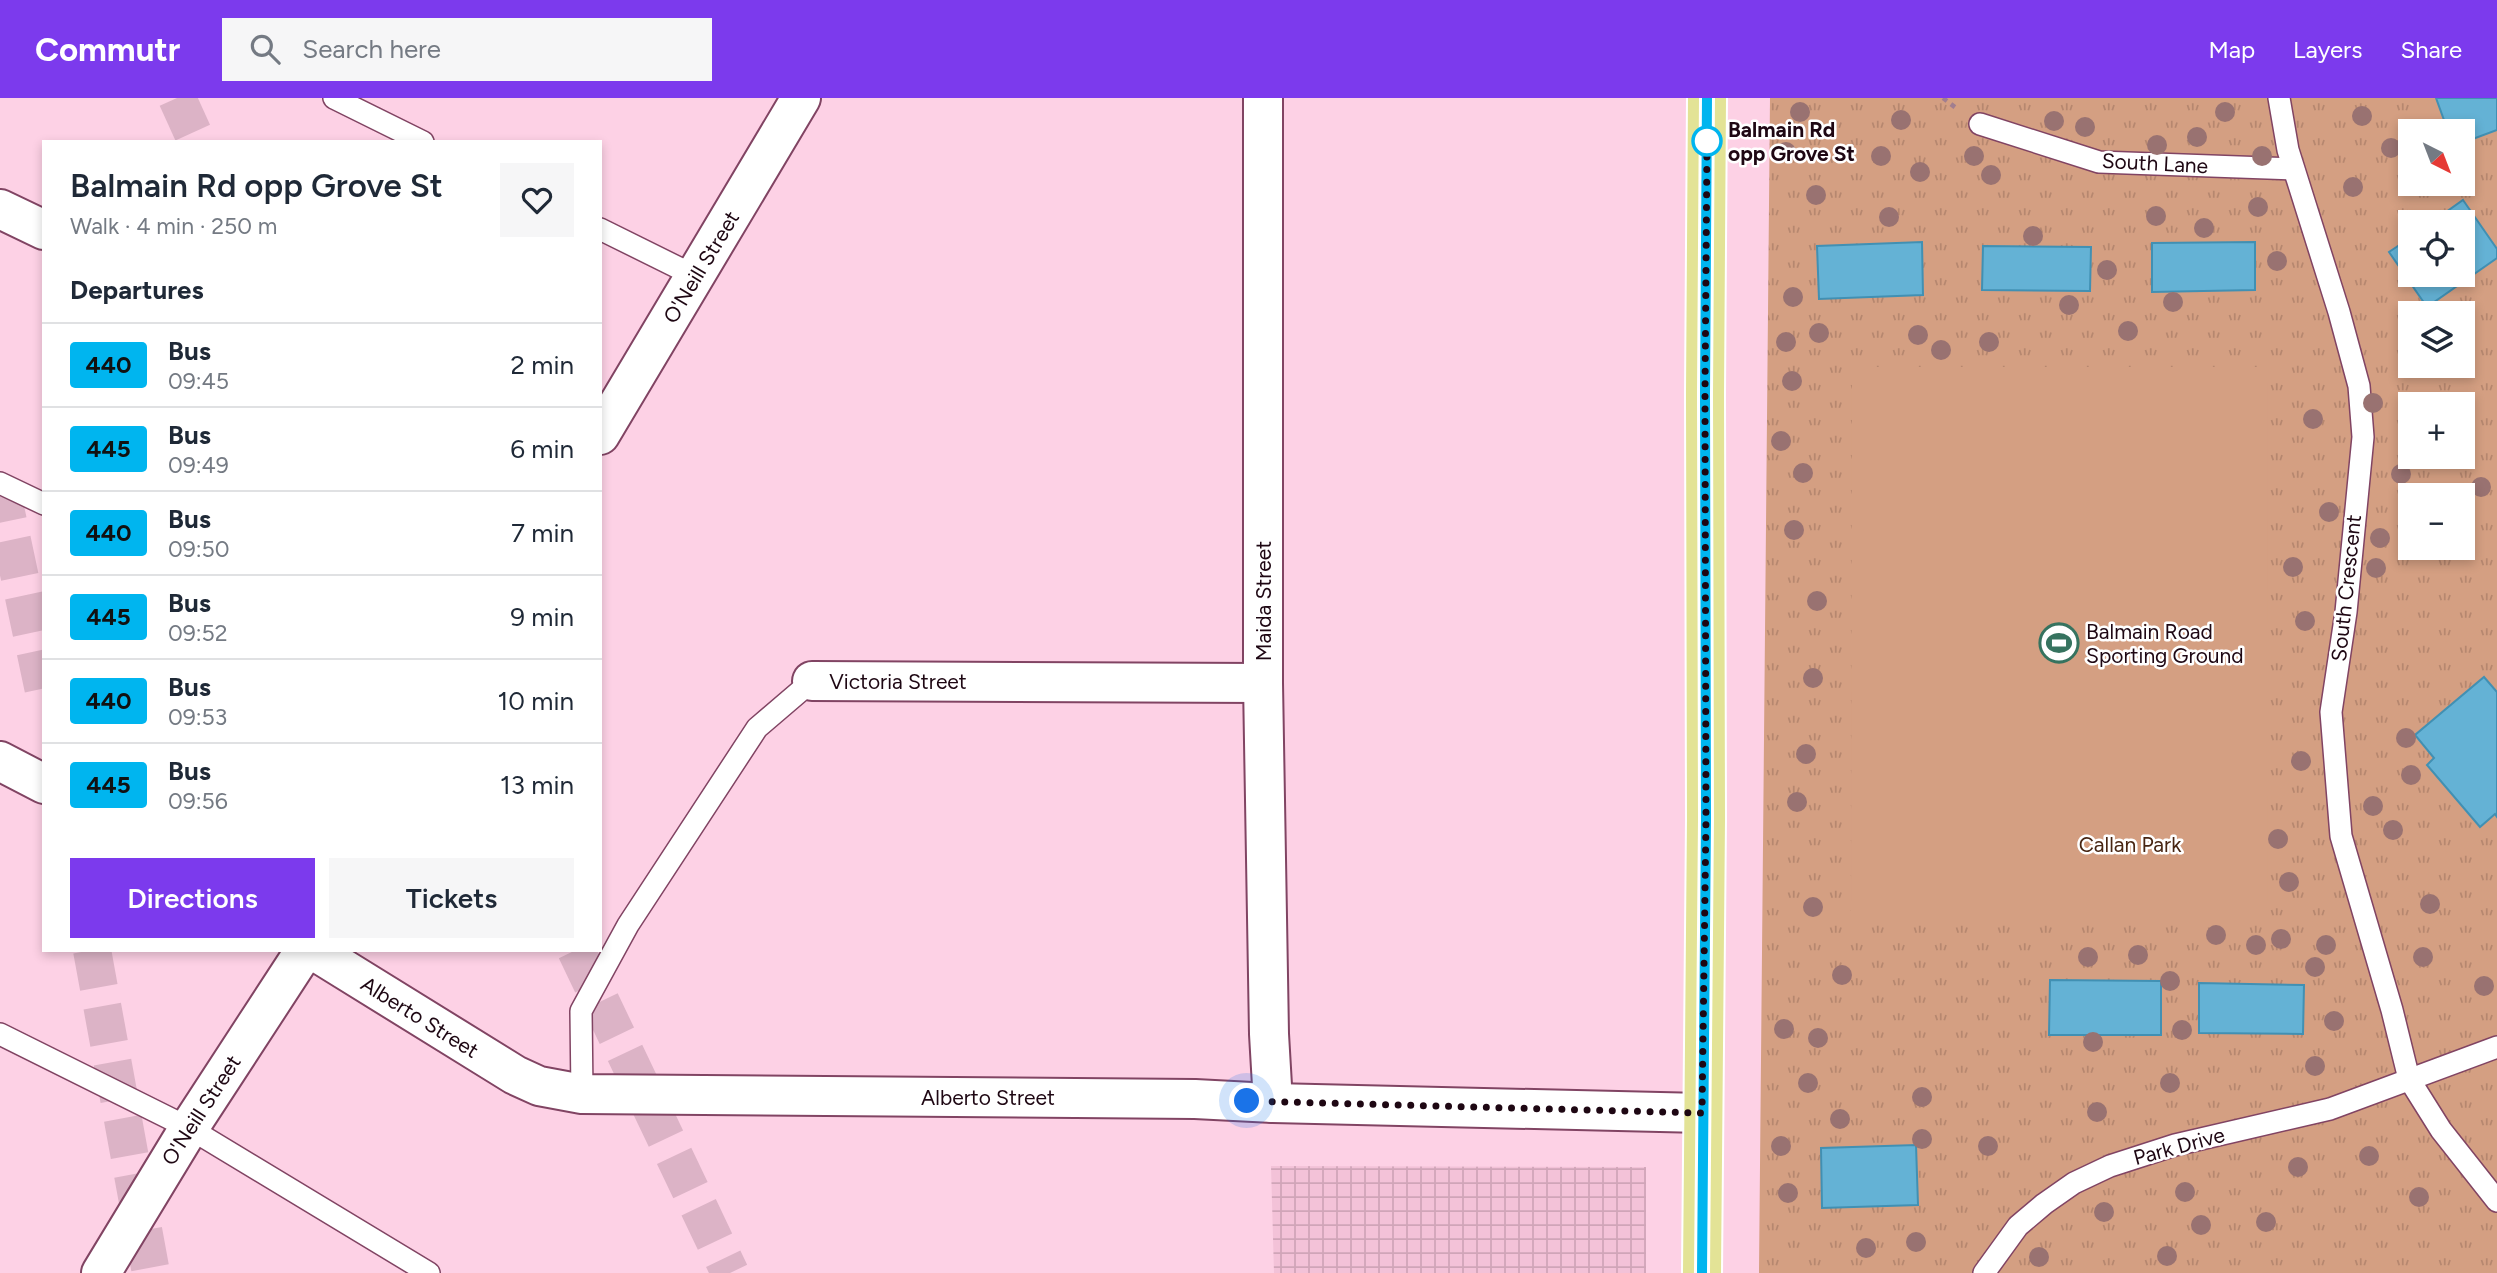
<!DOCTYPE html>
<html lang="en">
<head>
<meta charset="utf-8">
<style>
	:root { --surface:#fff; --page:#f6f6f7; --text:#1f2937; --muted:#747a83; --line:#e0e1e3; --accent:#7c3aed }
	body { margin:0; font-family:Figtree,sans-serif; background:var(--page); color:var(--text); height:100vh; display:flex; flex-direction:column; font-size:26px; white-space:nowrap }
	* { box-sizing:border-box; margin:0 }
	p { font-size:23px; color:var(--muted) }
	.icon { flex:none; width:38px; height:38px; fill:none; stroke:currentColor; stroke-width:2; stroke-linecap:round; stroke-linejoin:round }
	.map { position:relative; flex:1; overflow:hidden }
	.details { position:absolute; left:42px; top:42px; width:560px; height:812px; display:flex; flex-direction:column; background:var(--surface); border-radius:0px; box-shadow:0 4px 10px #0003 }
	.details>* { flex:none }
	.badge { padding:0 14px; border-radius:5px; font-size:24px; line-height:46px }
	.needle { width:46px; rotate:138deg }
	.controls { position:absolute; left:2398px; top:21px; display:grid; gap:14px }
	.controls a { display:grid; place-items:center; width:77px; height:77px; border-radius:0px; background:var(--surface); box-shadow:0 4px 10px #0003; font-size:35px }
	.you { position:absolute; width:35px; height:35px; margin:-18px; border:5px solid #fff; border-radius:50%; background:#1a73e8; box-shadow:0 0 0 10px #1a73e833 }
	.map>.badge { position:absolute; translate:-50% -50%; box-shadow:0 0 0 4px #fff }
	h2 { padding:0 28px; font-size:26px; line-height:63px }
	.round { display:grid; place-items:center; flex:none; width:74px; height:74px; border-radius:0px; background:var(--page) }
	.head { display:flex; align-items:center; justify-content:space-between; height:119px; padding:0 28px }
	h1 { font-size:33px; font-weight:600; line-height:52px }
	.primary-button { display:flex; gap:14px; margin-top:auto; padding:14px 28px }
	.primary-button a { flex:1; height:80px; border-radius:0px; background:var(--accent); color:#fff; font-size:28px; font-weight:600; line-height:80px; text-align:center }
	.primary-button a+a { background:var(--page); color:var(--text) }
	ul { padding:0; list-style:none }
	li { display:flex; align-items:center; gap:21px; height:84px; padding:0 28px; border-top:2px solid var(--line) }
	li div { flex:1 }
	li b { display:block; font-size:26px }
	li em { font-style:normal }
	li .badge { min-width:77px; font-weight:700; text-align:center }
	header { display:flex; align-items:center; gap:42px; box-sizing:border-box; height:98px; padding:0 35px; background:var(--accent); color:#fff }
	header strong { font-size:33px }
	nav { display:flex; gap:38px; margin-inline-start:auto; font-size:24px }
	.search { width:490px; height:63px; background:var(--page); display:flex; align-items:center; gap:18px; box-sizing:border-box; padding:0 24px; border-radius:0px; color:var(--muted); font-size:26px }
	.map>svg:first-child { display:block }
	.industrial { fill:url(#industrial-grid) }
	.park { fill:url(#park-tufts); fill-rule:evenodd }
	.pitch { fill:#d49f82 }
	.building { fill:#64b2d5; stroke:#4190b3; stroke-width:2 }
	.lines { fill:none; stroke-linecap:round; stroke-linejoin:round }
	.motorway-tunnel { stroke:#dcb3c6; stroke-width:38; stroke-dasharray:38 19; stroke-linecap:butt }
	.service-casing { stroke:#814463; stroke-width:24 }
	.minor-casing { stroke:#814463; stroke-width:42 }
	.primary-casing { stroke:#fff; stroke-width:42 }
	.path { stroke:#a17e8f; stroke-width:4.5; stroke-dasharray:5 5; stroke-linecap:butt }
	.service { stroke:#fff; stroke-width:21 }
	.minor { stroke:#fff; stroke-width:38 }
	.primary { stroke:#e3e396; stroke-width:38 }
	.tree { fill:#997271 }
	.line-casing { stroke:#fff; stroke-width:16 }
	.line { stroke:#00b5ef; stroke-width:10 }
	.walk { stroke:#1e0713; stroke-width:7; stroke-dasharray:0 12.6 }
	.stop-dot { fill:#fff; stroke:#00b5ef; stroke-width:3.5 }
	.labels { text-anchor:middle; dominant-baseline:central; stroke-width:5; stroke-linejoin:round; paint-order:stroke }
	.stop-label { font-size:21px; font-weight:bold; fill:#1e0713; stroke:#fff; text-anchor:start }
	.street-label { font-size:21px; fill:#1e0713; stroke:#fff }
	.poi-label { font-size:21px; fill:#1e0713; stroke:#fff; text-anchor:start }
	.park-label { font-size:21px; fill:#472512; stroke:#fff }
</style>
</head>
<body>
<header>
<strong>Commutr</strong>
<div class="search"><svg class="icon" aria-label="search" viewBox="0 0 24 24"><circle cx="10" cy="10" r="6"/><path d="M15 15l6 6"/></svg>Search here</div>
<nav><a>Map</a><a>Layers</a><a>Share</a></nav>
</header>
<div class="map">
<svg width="2497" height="1175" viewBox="0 0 2497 1175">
	<defs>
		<pattern id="industrial-grid" width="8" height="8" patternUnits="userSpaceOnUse" patternTransform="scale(1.75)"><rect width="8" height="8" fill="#f3c2d8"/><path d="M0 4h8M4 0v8" fill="none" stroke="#d0a5b8"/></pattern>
		<pattern id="park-tufts" width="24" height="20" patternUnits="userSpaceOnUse" patternTransform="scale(1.75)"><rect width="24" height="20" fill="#d49f82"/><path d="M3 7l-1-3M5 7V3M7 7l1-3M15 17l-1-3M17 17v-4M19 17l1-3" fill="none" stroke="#b6876f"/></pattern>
	</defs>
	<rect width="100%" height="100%" fill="#fdd1e5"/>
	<!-- industrial -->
	<path class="industrial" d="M1271,1068L1646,1069V1175H1274Z"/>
	<!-- park -->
	<path class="park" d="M1770,0H2497V1175H1759ZM2410,33H2462V86H2410ZM2410,124H2462V177H2410ZM2410,215H2462V268H2410ZM2410,306H2462V359H2410ZM2410,397H2462V450H2410Z"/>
	<!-- pitch -->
	<path class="pitch" d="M1852,269H2268L2267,820H1851Z"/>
	<!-- building -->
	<g class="building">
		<path d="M2436,0H2497V32L2462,45V33H2448Z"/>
		<path d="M2463,102L2497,151V160L2427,209L2389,154L2410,140V177H2462V124H2432Z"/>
		<path d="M1922,144L1923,197L1819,201L1817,148Z"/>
		<path d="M2255,144V192L2152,194V145Z"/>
		<path d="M1983,148L2091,149L2090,193L1982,192Z"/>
		<path d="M2484,579L2497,594V719L2495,716L2480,729L2427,667L2434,660L2415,637Z"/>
		<path d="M2050,882L2161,883V937H2049Z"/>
		<path d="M2199,885L2304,887L2303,936L2199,935Z"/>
		<path d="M1916,1047L1918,1107L1822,1110L1821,1050Z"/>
	</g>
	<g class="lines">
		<!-- motorway-tunnel -->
		<g class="motorway-tunnel">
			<path d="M177,0L197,44"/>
			<path d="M0,386L44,593"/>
			<path d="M92,852L151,1175"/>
			<path d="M576,852L730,1175"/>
		</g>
		<!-- service casing -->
		<g class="service-casing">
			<g id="service">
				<path d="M334,0L423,44"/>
				<path d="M2279,0L2288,52L2339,214L2359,288L2363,339L2346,514L2331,614L2341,738L2392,912L2409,981L2441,1032L2497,1103"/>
				<path d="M1980,26L2099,64L2293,71"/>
				<path d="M600,131L695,178"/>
				<path d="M0,385L44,406"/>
				<path d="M0,936L189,1030L429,1175"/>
				<path d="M582,996L581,913L628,827L757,630L812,583"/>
				<path d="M1984,1175L2018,1128L2044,1106L2074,1085L2110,1068L2175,1047L2330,1011L2497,949"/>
			</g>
		</g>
		<!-- minor casing -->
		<g class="minor-casing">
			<g id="minor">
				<path d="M1263,0V585L1269,936L1273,1005"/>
				<path d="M0,111L44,132"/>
				<path d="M600,337L801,0"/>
				<path d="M812,583L1263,585"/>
				<path d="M0,663L44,686"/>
				<path d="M313,852L515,977L539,988L582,996L1195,1001L1273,1005L1702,1015"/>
				<path d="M101,1175L189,1030L305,852"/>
			</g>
		</g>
		<!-- primary casing -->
		<g class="primary-casing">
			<path id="primary" d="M1702,1175L1706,721L1705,296L1707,0"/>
		</g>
		<!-- path -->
		<path class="path" d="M1943,0L1956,10"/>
		<!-- service -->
		<use href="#service" class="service"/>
		<!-- minor -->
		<use href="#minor" class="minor"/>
		<!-- primary -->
		<use href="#primary" class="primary"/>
	</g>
	<!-- trees -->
	<g class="tree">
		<circle cx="1800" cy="14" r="10"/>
		<circle cx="2225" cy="14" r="10"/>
		<circle cx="2362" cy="18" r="10"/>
		<circle cx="1901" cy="22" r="10"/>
		<circle cx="2054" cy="23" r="10"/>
		<circle cx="2085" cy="29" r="10"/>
		<circle cx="2197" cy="39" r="10"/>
		<circle cx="2157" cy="47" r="10"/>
		<circle cx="2391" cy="50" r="10"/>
		<circle cx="1786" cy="54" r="10"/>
		<circle cx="1881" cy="58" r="10"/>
		<circle cx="1974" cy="58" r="10"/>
		<circle cx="2262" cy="58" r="10"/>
		<circle cx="1920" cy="74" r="10"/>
		<circle cx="1991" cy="77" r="10"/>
		<circle cx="2353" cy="89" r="10"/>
		<circle cx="1816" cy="97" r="10"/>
		<circle cx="2258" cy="109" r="10"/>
		<circle cx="2156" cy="118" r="10"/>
		<circle cx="1889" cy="119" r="10"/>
		<circle cx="2204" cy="130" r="10"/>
		<circle cx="2033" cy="138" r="10"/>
		<circle cx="2277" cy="163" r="10"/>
		<circle cx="2107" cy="172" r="10"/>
		<circle cx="1793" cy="199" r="10"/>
		<circle cx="2173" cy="204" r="10"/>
		<circle cx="2069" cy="207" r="10"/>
		<circle cx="2128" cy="233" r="10"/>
		<circle cx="1819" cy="235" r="10"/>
		<circle cx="1918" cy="237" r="10"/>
		<circle cx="1786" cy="244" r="10"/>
		<circle cx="1989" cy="244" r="10"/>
		<circle cx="1941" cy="252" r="10"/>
		<circle cx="1792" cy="283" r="10"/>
		<circle cx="2373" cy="305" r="10"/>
		<circle cx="2313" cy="321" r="10"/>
		<circle cx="1781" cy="343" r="10"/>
		<circle cx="1803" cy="375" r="10"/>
		<circle cx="2401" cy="376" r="10"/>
		<circle cx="2481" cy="389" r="10"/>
		<circle cx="2329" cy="414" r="10"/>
		<circle cx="1794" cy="432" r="10"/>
		<circle cx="2380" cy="440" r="10"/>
		<circle cx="2293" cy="469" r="10"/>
		<circle cx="2376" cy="470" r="10"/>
		<circle cx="1817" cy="503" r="10"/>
		<circle cx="2305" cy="523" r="10"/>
		<circle cx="1813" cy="580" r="10"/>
		<circle cx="2406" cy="640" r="10"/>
		<circle cx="1806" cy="656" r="10"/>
		<circle cx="2301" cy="663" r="10"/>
		<circle cx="2411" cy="677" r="10"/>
		<circle cx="1797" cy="704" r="10"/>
		<circle cx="2373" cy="708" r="10"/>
		<circle cx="2393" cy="732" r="10"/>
		<circle cx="2278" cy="741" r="10"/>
		<circle cx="2289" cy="784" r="10"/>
		<circle cx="2430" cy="806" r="10"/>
		<circle cx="1813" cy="809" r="10"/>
		<circle cx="2216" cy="837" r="10"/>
		<circle cx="2281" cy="841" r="10"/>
		<circle cx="2256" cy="847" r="10"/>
		<circle cx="2326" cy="847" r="10"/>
		<circle cx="2138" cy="857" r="10"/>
		<circle cx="2088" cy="859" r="10"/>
		<circle cx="2423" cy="859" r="10"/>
		<circle cx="2315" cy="869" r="10"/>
		<circle cx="1842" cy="877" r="10"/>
		<circle cx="2170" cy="883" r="10"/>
		<circle cx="2484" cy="888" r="10"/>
		<circle cx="2334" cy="923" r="10"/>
		<circle cx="1784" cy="931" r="10"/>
		<circle cx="2182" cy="932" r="10"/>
		<circle cx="1818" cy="940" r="10"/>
		<circle cx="2093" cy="944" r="10"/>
		<circle cx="2315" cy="968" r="10"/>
		<circle cx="1808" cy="985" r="10"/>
		<circle cx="2170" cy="985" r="10"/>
		<circle cx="1922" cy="999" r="10"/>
		<circle cx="2097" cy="1014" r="10"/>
		<circle cx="1840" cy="1021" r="10"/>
		<circle cx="1922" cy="1041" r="10"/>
		<circle cx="1781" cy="1048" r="10"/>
		<circle cx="1988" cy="1048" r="10"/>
		<circle cx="2369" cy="1058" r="10"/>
		<circle cx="2298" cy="1069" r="10"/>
		<circle cx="2185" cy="1094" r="10"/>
		<circle cx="1788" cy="1095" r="10"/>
		<circle cx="2419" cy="1099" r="10"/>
		<circle cx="2104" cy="1114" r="10"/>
		<circle cx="2266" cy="1124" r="10"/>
		<circle cx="2201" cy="1127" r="10"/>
		<circle cx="1916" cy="1144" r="10"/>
		<circle cx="1866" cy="1150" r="10"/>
		<circle cx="2167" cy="1158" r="10"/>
		<circle cx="2039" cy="1159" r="10"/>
	</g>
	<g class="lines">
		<!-- line casing -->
		<g class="line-casing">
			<path id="line" d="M1702,1175L1706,721L1705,296L1707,0"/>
		</g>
		<!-- line -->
		<use href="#line" class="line"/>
		<!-- walk -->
		<path class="walk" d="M1247,1003L1702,1015L1706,721L1705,296L1707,43"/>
	</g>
	<!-- icons -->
	<defs>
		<g id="stadium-ring" transform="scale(2.0125)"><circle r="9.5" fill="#fff" stroke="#36735f" stroke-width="1.5"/><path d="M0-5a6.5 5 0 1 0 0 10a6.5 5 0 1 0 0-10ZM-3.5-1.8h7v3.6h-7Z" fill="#36735f"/></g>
	</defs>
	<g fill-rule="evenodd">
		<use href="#stadium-ring" x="2059" y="545"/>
	</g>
	<!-- markers -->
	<circle class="stop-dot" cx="1707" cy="43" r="14"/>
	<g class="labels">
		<!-- stop labels -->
		<g class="stop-label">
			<text x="1728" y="31">Balmain Rd<tspan x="1728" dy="24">opp Grove St</tspan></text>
		</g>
		<!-- street labels -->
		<g class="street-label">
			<text transform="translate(2155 65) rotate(3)">South Lane</text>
			<text transform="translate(701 169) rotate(-59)">O'Neill Street</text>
			<text transform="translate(2346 490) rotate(-84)">South Crescent</text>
			<text transform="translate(1263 503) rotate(-90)">Maida Street</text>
			<text x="898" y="583">Victoria Street</text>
			<text transform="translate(420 919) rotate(32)">Alberto Street</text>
			<text x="988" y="999">Alberto Street</text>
			<text transform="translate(201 1012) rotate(-57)">O'Neill Street</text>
			<text transform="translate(2179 1048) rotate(-15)">Park Drive</text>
		</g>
		<!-- poi labels -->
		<g class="poi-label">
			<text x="2086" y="533">Balmain Road<tspan x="2086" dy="24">Sporting Ground</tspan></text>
		</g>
		<!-- park labels -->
		<g class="park-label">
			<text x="2130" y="746">Callan Park</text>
		</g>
	</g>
</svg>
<div class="controls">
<a><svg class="needle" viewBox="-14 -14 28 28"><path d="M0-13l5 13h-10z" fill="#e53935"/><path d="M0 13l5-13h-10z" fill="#747a83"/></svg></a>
<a><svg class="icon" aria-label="locate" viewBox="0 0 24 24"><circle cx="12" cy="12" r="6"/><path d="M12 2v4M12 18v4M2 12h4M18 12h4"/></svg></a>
<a><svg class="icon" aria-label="layers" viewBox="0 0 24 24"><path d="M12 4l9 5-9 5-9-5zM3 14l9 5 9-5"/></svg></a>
<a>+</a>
<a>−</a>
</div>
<div class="you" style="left:1247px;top:1003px"></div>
<section class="details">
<div class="head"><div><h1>Balmain Rd opp Grove St</h1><p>Walk · 4 min · 250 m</p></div><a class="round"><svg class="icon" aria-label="heart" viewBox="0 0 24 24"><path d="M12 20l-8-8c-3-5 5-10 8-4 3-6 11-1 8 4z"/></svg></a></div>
<h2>Departures</h2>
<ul>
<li><span class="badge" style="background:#00b5ef;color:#111">440</span><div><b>Bus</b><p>09:45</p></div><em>2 min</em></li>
<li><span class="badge" style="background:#00b5ef;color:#111">445</span><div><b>Bus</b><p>09:49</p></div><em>6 min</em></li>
<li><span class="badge" style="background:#00b5ef;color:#111">440</span><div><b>Bus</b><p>09:50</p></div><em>7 min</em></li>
<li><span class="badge" style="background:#00b5ef;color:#111">445</span><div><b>Bus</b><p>09:52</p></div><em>9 min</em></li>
<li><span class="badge" style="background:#00b5ef;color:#111">440</span><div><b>Bus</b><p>09:53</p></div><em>10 min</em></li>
<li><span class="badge" style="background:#00b5ef;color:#111">445</span><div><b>Bus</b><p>09:56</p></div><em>13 min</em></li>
</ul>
<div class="primary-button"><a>Directions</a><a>Tickets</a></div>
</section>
</div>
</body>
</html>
